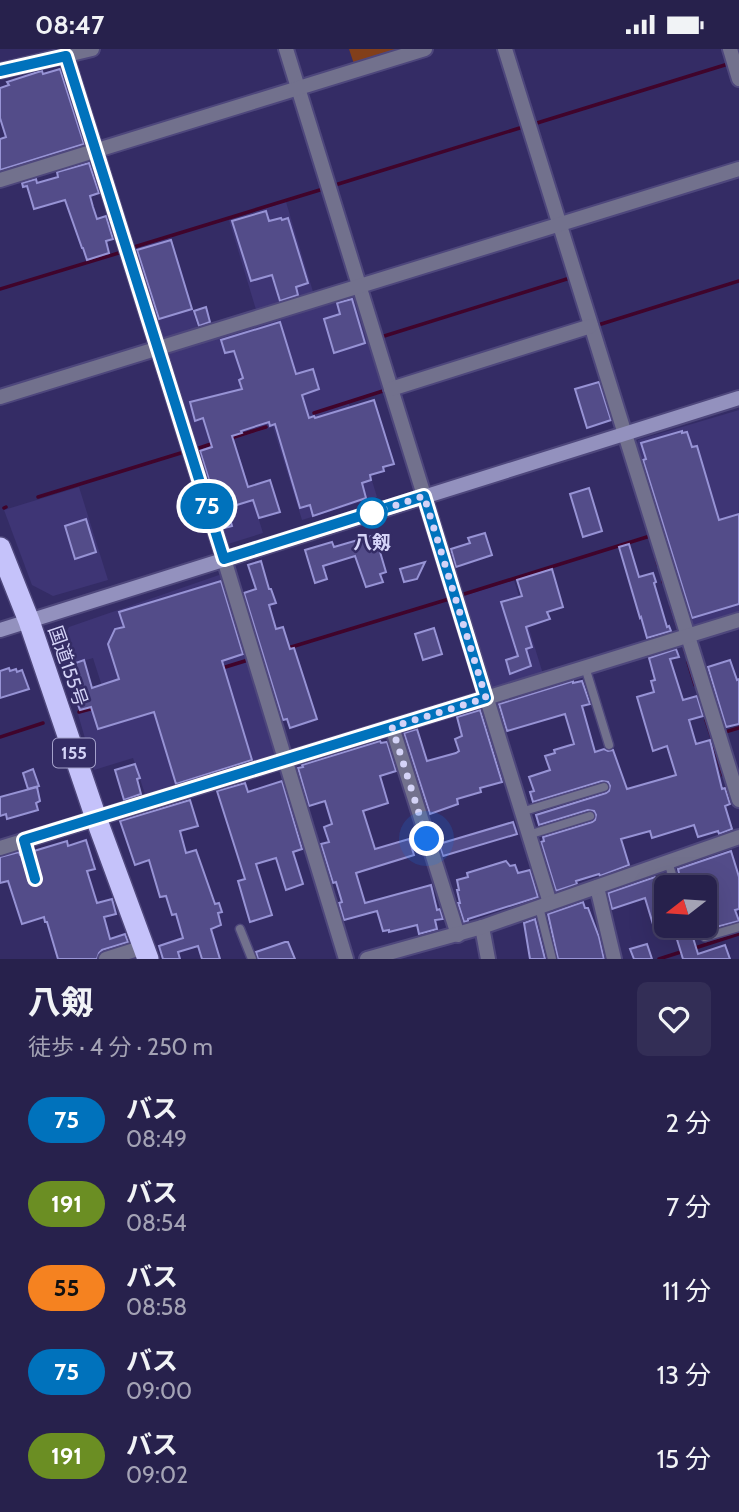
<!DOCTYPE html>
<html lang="ja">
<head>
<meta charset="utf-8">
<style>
	:root { --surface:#27214c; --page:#332e56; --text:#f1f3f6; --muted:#a4a3b5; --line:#433e64 }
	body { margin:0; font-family:Cabin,"Noto Sans JP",sans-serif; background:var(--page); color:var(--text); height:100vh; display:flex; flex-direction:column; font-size:26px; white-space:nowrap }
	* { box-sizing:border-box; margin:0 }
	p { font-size:23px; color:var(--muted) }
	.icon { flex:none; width:38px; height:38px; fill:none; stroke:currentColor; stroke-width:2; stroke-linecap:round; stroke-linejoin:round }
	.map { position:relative; height:910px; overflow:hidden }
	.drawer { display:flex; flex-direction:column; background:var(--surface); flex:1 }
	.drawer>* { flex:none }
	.badge { padding:0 14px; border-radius:23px; font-size:24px; line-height:46px }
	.needle { width:46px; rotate:253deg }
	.fabs { position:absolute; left:654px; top:826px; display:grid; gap:14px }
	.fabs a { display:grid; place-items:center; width:63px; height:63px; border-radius:10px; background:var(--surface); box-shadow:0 7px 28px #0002,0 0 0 2px var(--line); font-size:35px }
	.you { position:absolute; width:35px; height:35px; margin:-18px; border:5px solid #fff; border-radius:50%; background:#1a73e8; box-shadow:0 0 0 10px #1a73e833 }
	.map>.badge { position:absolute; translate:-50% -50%; box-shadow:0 0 0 4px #fff }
	.round { display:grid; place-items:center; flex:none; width:74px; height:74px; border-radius:10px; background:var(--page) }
	.overview { display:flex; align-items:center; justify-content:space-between; height:119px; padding:0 28px }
	h1 { font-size:33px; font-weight:700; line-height:52px }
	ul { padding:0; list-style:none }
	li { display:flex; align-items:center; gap:21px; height:84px; padding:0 28px }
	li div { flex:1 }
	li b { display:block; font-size:26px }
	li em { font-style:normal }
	li .badge { min-width:77px; font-weight:700; text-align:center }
	.status { display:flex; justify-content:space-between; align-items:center; height:49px; padding:0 35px; background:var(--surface); direction:ltr }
	.status svg { height:19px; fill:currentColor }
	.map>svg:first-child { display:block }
	.built { fill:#3e3575 }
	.green { fill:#823f1a }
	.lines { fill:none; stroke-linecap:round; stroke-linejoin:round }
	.stream { stroke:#40042b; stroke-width:3.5 }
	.building { fill:#534c89; stroke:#9793d5; stroke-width:2 }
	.lane-casing { stroke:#4e477c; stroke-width:11 }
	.street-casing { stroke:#4e477c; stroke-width:18 }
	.secondary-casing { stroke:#4e477c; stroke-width:18 }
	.highway-casing { stroke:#4e477c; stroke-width:24 }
	.lane { stroke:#72718d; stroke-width:8 }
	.street { stroke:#72718d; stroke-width:14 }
	.secondary { stroke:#9391be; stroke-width:14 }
	.highway { stroke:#c5c2fa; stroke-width:21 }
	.line-casing { stroke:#fff; stroke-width:16 }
	.line { stroke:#0072bc; stroke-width:10 }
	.walk { stroke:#d4d3f7; stroke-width:7; stroke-dasharray:0 12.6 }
	.stop-dot { fill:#fff; stroke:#0072bc; stroke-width:3.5 }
	.labels { text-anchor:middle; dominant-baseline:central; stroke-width:5; stroke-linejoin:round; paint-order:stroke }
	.shield { fill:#342c65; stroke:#a4a1cb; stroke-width:2 }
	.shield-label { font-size:18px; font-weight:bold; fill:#d4d3f7 }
	.stop-label { font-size:19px; font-weight:bold; fill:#d4d3f7; stroke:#342c65 }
	.street-label { font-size:19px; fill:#d4d3f7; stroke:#342c65 }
</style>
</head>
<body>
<div class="status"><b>08:47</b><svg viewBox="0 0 49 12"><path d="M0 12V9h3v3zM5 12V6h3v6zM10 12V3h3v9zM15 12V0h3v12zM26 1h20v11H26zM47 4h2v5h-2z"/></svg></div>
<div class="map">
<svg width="739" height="910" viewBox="0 0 739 910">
	<rect width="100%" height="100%" fill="#342c65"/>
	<!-- built -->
	<g class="built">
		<path d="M286,153L314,246L257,264L229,171Z"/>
		<path d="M171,188L199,283L161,294L133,200Z"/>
		<path d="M354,243L357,245L385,340L348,352L377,448L302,471L273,378L234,390L263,484L228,495L223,492L166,307L169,301Z"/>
		<path d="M739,361V563L691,577L636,398L638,391Z"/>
		<path d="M79,438L108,531L53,547L32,536L4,461Z"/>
		<path d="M219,526L224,529L248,610L107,653L93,609L62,618L56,602L69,578Z"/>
		<path d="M514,531L543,625L491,641L460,548Z"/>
		<path d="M248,613L278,708L146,748L133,709L94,721L78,665Z"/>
	</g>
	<!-- green -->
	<path class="green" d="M349,0H399L400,1L354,15Z"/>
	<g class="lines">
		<!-- stream -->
		<g class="stream">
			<path d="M537,74L728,15"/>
			<path d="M335,136L523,78"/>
			<path d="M134,198L323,140"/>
			<path d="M0,240L122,203"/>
			<path d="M598,276L739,232"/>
			<path d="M381,288L570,229"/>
			<path d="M314,364L386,341"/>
			<path d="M228,390L266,378"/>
			<path d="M196,400L214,394"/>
			<path d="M38,448L184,403"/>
			<path d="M4,459L6,458"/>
			<path d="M655,504L658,516"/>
			<path d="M663,531V533"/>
			<path d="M461,546L650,487"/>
			<path d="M671,557L679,582"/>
			<path d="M683,595L686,605"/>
			<path d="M288,599L449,550"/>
			<path d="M688,613L695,636"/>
			<path d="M222,619L248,611"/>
			<path d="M699,647L703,659"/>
			<path d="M79,663L94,659"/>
			<path d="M706,671L712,689"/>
			<path d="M725,683L739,679"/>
			<path d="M0,688L43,674"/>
			<path d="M715,699L723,726"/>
			<path d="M727,738L731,750"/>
			<path d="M695,899L739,885"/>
			<path d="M659,910L684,902"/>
		</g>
	</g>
	<!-- building -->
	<g class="building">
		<path d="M60,20L84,95L0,121V90L6,88L0,69V39L9,36L7,33L38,23L42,22L43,25Z"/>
		<path d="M89,114L99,144L90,147L93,158L97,170L106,167L113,190L106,192L109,204L87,211L83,199H82L65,151L34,160L27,137L23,138L22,134L36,130L37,134L58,128L57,123Z"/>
		<path d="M266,162L269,172L281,169L282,171L288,169L308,234L296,238L298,246L280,252L272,226L251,232L232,172Z"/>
		<path d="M171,191L192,260L159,270L137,201Z"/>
		<path d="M352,250L365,294L334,304L324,270L340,265L337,254Z"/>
		<path d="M206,258L210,273L199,277L194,262Z"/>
		<path d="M280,273L296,325L313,320L319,340L302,346L309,369L314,367L315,369L374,351L394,415L383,418L384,422L370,426L371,431L362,434L366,449L313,467L310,456L300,459L275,375L270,377L269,373L241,382L242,384L232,387L248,438L270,431L280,463L259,469L253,451L227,459L232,477L224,479L200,402L212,398L203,369L195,372L190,353L242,340L239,331L243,329L234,302L225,304L221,291Z"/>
		<path d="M599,333L611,371L587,379L575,340Z"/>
		<path d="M682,382V384L687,383L692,398L697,397L719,471L739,465V555L692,569L643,411L646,410L641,394Z"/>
		<path d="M589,439L602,482L583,488L570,445Z"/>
		<path d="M86,470L96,503L75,510L65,477Z"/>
		<path d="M485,484L492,506L456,518L451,500L470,494L468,489Z"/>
		<path d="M375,486L386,523L380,525L383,533L366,538L355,507L323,517L327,530L315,534L305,501L332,493L334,498Z"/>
		<path d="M629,495L639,528L653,524L656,533L654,534L667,578L669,577L671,582L647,589L641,568L640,569L619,498Z"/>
		<path d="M261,512L269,540H271L276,554L269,556L276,580L283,578L290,600L294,599L317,670L290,679L287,670L283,671L244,544L256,540L248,516Z"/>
		<path d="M425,513L417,530L404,533L400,520Z"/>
		<path d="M552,520L563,558L547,563L550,570L526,578L532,598L526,600L531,617L510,625L506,611L518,607L501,553L522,547L517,531Z"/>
		<path d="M221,532L243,605L222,612L252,711L176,735L154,663L98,680L91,658L80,661L67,627L70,626L67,617L84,611L92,639L119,630L108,595L115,580L124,578L119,563Z"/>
		<path d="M434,579L442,605L423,611L415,585Z"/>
		<path d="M676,600L679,608L670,610L683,651L697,647L703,667L689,671L696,695L710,691L722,740L725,739L730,755L725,757L732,780L719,785L718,782L698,788L694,776L652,789L650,782L621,790L629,816L600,827L599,825L576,832L577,835L556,842L541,793L544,792L543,788L592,773L595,771L596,766L594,762L588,761L539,776L536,766L606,744L609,742L610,737L608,733L602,732L533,753L530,743L534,742L529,728L550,721L545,707L555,704L554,701L574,695L565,665L507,682L499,655L573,632V634L582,632L590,655L582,657L595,703L604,700L608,702L613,701L627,740L676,726L667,697L653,702L637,648L654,643L651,632L655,631L649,609Z"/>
		<path d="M730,611L737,631L739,630V675L726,678L708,618Z"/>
		<path d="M9,619L10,622L16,620L17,623L22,621L29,640L0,649V622Z"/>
		<path d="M480,661L502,733L480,739L481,743L457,750L458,755L430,765L404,684L417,680L427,712L456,704L459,702L455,690L462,687L457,668Z"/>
		<path d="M380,692L381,694L387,693L396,722L380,727L388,754L363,762L375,800L409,790L414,806L356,824L365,854L431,836L437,861L440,860L443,870L435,871L437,880L419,885L417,876L389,883V881L383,882L377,862L344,871L339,854L342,853L336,833L333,834L321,795L329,793L324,778L332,775L325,752L309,757L298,719L303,718L302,716Z"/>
		<path d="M135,715L140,729L137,730L141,745L124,751L115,721Z"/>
		<path d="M33,720L39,737L28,740L23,724Z"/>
		<path d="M282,732L302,800L293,803L303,835L286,841L276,809L256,815L272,866L250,873L238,832L245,830L217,742L245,734L248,743Z"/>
		<path d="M37,738L40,752L36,754L38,761L7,770L6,765L0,767V748Z"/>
		<path d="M190,751L198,777L180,782L186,804L196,801L215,855L219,854L222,863L218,864L221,876L211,880L220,910H202L198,897L178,903L180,910H163L159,897L183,889L176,865L172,866L166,847L160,848L149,811L135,816L120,772Z"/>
		<path d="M513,773L517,785L443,807L439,795Z"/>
		<path d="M86,791L95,820L87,822L97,854L112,850L116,865L104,868L110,890L125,885L128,893L102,901L99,904L97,910H58L47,873H45L44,868L22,875L8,832L0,834V808L19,803L20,806H21L29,832L33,836H36L40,834L41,829L34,802L67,792L68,797Z"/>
		<path d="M731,802L739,828V860L735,861L739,872L705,881V838H682L678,820Z"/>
		<path d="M506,812L510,817L515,816L518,824L530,821L538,848L468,870V872L464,873L458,854H460L457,841H459L457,831L468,828L467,824Z"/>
		<path d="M655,828L657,834L667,831L669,838H667V878L655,882L645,849L612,860L608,844Z"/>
		<path d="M583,853L585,859H588L599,888L604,910H558L548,865Z"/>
		<path d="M535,870L545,910H530L524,874Z"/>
		<path d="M690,879L698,905L725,896L730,910H683L675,884Z"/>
		<path d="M285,893H288L295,910H258L256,903Z"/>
		<path d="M647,895L652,910H634L630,900Z"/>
	</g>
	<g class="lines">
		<!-- lane casing -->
		<g class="lane-casing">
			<g id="lane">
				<path d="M585,618L609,696"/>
				<path d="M521,763L604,738"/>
				<path d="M528,786L590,767"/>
				<path d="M24,791L35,830"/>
				<path d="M668,813L676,838"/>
				<path d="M539,858L552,910"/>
				<path d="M240,880L252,910"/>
				<path d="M705,888L739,878"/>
			</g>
		</g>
		<!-- street casing -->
		<g class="street-casing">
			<g id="street">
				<path d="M286,0L550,854"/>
				<path d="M505,0L739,751"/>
				<path d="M730,0L739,30"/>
				<path d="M66,7L224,510L346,910"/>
				<path d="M0,22L92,0"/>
				<path d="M0,131L425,0"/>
				<path d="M391,340L591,277"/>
				<path d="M0,348L739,120"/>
				<path d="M392,678L458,886"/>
				<path d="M0,799L739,571"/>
				<path d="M597,838L614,910"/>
				<path d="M482,878L488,910"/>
				<path d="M106,910L144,898"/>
				<path d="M367,910L482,878L739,788"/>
			</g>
		</g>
		<!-- secondary casing -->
		<g class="secondary-casing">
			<path id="secondary" d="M0,581L739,349"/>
		</g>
		<!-- highway casing -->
		<g class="highway-casing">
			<path id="highway" d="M0,499L29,572L96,769L148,910"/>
		</g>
		<!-- lane -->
		<use href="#lane" class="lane"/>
		<!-- street -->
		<use href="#street" class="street"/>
		<!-- secondary -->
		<use href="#secondary" class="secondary"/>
		<!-- highway -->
		<use href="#highway" class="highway"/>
	</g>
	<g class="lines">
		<!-- line casing -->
		<g class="line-casing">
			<path id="line" d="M0,22L66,7L224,510L424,447L486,649L24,791L35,830"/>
		</g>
		<!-- line -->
		<use href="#line" class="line"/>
		<!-- walk -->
		<path class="walk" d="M372,464L424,447L486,649L392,678L427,790"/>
	</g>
	<!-- markers -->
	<circle class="stop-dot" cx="372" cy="464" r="14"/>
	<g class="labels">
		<!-- shield labels -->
		<rect class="shield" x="53" y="689.5" width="42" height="29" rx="5"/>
		<g class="shield-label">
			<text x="74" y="704">155</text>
		</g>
		<!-- stop labels -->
		<g class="stop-label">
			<text x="372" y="493">八剱</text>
		</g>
		<!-- street labels -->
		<g class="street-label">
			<text transform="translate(68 617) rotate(71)">国道155号</text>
		</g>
	</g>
</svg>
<div class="fabs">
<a><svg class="needle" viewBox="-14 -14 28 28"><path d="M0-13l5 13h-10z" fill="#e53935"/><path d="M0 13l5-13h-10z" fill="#a4a3b5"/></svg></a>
</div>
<div class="you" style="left:427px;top:790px"></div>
<b class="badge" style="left:207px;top:457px;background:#0072bc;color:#fff">75</b>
</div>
<section class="drawer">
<div class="overview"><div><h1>八剱</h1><p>徒歩 · 4 分 · 250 m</p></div><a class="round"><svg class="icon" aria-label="heart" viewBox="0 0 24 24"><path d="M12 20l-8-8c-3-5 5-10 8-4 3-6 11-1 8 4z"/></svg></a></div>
<ul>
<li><span class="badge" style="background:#0072bc;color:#fff">75</span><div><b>バス</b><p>08:49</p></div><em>2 分</em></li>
<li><span class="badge" style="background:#6b8e23;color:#fff">191</span><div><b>バス</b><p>08:54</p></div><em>7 分</em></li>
<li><span class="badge" style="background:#f58220;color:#111">55</span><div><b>バス</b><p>08:58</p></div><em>11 分</em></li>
<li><span class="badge" style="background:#0072bc;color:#fff">75</span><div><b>バス</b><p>09:00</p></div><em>13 分</em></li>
<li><span class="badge" style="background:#6b8e23;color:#fff">191</span><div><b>バス</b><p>09:02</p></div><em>15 分</em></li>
</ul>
</section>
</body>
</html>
